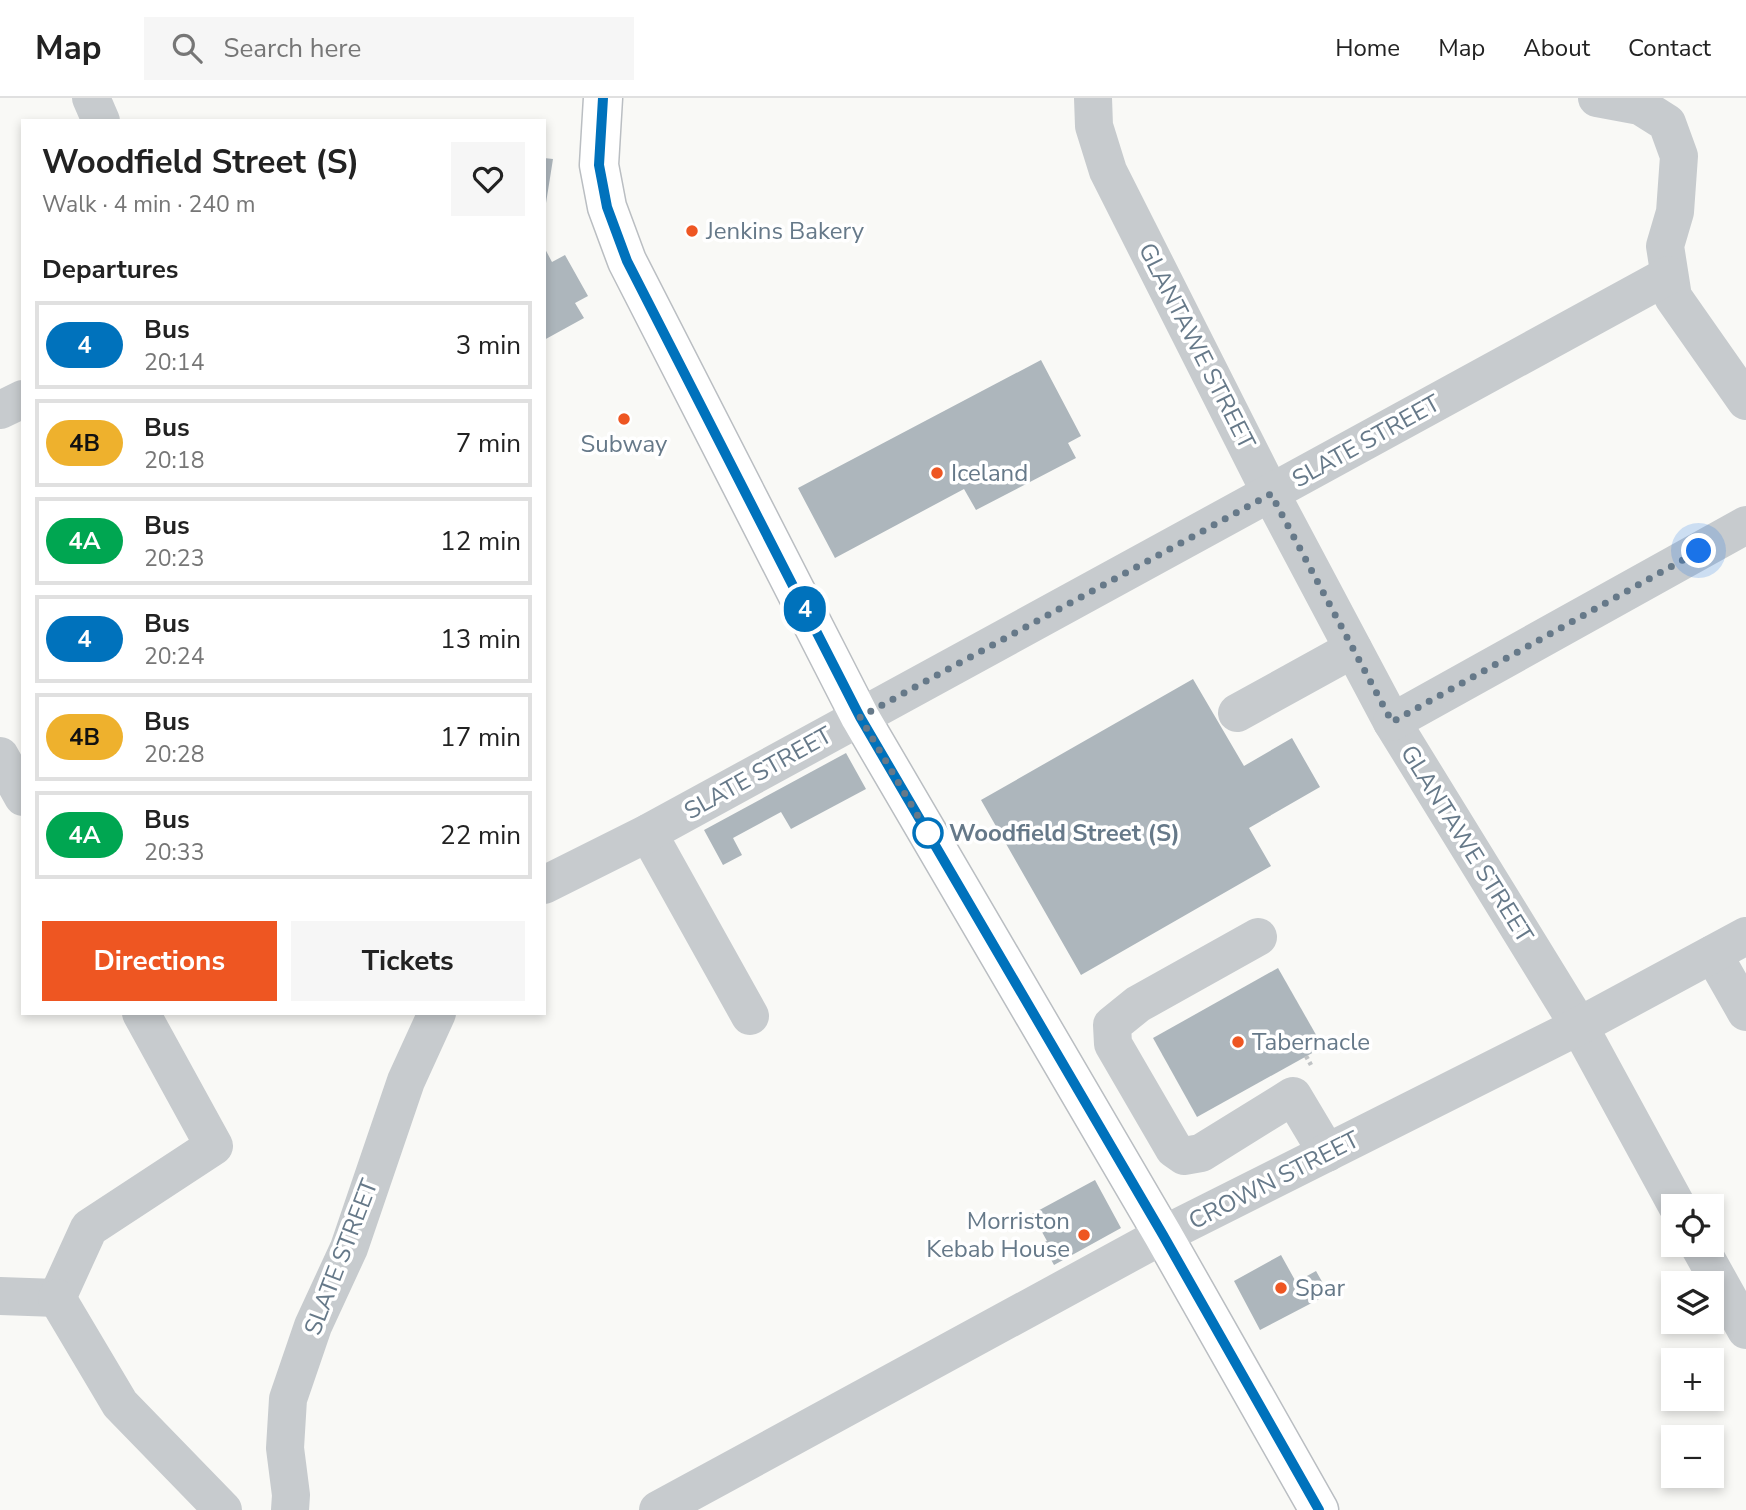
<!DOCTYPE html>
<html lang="en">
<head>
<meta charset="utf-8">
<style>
	:root { --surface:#fff; --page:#f6f6f6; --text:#222; --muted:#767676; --line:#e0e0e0; --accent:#ee5622 }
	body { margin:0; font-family:"Nunito Sans",sans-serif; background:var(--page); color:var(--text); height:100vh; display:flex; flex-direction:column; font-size:26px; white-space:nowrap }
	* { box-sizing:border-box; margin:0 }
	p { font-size:23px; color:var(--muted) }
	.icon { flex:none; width:38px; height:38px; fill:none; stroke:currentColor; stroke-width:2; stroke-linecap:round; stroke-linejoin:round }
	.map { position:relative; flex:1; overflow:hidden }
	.sheet { position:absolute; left:21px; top:21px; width:525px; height:896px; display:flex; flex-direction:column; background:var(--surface); border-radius:0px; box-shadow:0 4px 10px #0003 }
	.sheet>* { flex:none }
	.badge { padding:0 14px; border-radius:23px; font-size:24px; line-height:46px }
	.controls { position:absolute; left:1661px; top:1096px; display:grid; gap:14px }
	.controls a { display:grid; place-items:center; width:63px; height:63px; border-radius:0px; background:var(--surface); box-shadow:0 4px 10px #0003; font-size:35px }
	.you { position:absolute; width:35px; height:35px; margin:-18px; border:5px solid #fff; border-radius:50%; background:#1a73e8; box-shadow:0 0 0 10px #1a73e833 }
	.map>.badge { position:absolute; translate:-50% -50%; box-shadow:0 0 0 4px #fff }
	h2 { padding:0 21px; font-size:26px; line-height:63px }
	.round { display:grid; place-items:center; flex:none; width:74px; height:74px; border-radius:0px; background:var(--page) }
	.summary { display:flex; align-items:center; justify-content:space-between; height:119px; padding:0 21px }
	h1 { font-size:33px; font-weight:700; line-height:52px }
	.button { display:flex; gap:14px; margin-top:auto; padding:14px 21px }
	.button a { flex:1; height:80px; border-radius:0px; background:var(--accent); color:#fff; font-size:28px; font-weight:700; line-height:80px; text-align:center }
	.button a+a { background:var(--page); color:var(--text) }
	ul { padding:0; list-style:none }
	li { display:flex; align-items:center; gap:21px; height:88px; margin:0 14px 10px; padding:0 7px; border:4px solid var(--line); border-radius:0px }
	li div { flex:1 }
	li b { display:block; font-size:26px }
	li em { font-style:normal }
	li .badge { min-width:77px; font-weight:700; text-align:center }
	header { display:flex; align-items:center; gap:42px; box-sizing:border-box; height:98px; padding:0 35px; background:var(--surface); border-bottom:2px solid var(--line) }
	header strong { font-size:33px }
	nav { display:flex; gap:38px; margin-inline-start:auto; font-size:24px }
	.search { width:490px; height:63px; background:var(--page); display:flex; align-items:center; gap:18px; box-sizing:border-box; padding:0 24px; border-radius:0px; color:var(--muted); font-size:26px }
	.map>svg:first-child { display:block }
	.building { fill:#adb6bc }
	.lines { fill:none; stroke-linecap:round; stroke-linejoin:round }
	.major-casing { stroke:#babec2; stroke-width:41 }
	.path { stroke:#c0c3c5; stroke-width:4.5; stroke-dasharray:3.5 3.5; stroke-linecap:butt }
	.minor { stroke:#c7cbce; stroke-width:38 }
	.major { stroke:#fff; stroke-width:38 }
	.line-casing { stroke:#fff; stroke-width:16 }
	.line { stroke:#0072bc; stroke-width:10 }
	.walk { stroke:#667989; stroke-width:7; stroke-dasharray:0 12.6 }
	.poi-dot { fill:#ee5622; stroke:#fff; stroke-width:2.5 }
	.stop-dot { fill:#fff; stroke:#0072bc; stroke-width:3.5 }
	.labels { text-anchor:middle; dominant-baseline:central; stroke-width:7; stroke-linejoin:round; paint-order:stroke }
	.poi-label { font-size:24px; fill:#667989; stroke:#fff; text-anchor:start }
	.street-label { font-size:24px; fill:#667989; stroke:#fff }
	.stop-label { font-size:24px; font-weight:bold; fill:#667989; stroke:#fff; text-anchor:start }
</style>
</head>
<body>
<header>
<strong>Map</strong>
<div class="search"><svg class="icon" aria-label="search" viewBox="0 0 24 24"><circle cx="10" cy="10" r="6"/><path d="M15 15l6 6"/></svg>Search here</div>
<nav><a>Home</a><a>Map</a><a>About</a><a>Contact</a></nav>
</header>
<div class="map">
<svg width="1746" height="1412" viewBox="0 0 1746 1412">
	<rect width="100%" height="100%" fill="#f9f9f6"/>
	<!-- building -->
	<g class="building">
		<path d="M544,60L553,61L546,105H544Z"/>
		<path d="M544,149L552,164L565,157L588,198L575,205L584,220L544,242Z"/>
		<path d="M1041,262L1081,338L1068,345L1076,360L976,412L964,391L835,460L798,390Z"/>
		<path d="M1193,581L1244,668L1292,640L1320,689L1249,730L1271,768L1081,877L981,702Z"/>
		<path d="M846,655L866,691L791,731L781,714L733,740L742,757L723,767L704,732Z"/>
		<path d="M1278,870L1323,949L1197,1019L1153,940Z"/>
		<path d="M1095,1082L1121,1130L1054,1167L1042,1145L1047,1143L1032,1116Z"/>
		<path d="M1281,1157L1296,1184L1316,1173L1329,1196L1260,1232L1234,1183Z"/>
	</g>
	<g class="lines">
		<!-- major casing -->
		<g class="major-casing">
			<path id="major" d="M603,0L599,67L607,109L627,163L860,619L1163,1137L1319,1412"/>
		</g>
		<!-- path -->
		<path class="path" d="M1306,958L1311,967"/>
		<!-- minor -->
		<g class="minor">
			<path d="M91,0L101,23"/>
			<path d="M1093,0L1094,28L1108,73L1271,396L1392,624L1579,928L1677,1108"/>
			<path d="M1597,0L1640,8L1667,25L1679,58L1675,114L1665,148L1673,199L1746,303"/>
			<path d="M0,312L23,301"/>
			<path d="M1237,615L1353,551"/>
			<path d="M1392,624L1746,427"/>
			<path d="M0,658L23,699"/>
			<path d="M648,735L750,918"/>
			<path d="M544,787L648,735L1669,177"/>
			<path d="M1258,839L1138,906L1112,927L1113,946L1174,1051L1184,1058L1201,1055L1293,998L1327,1055"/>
			<path d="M1713,856L1746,914"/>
			<path d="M1698,1146L1746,1232"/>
			<path d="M0,1198L57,1200"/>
			<path d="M57,1200L89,1130L214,1048L141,915"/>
			<path d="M57,1200L120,1306L223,1412"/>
			<path d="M290,1412L291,1397L285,1350L288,1301L313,1228L349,1150L406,983L437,915"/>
			<path d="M658,1412L1163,1137L1579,928L1746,838"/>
		</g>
		<!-- major -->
		<use href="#major" class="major"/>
	</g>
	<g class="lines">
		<!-- line casing -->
		<g class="line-casing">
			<path id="line" d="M603,0L599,67L607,109L627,163L860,619L1163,1137L1319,1412"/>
		</g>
		<!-- line -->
		<use href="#line" class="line"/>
		<!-- walk -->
		<path class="walk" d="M928,735L929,737L860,619L1271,396L1392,624L1699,453"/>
	</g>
	<!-- markers -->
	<g class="poi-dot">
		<circle cx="692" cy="133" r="7"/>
		<circle cx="624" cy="321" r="7"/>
		<circle cx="937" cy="375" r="7"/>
		<circle cx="1238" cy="944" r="7"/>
		<circle cx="1084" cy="1137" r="7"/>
		<circle cx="1281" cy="1190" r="7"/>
	</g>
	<circle class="stop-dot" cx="928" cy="735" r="14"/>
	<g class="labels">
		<!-- poi labels -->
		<g class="poi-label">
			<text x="706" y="133">Jenkins Bakery</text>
			<text x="624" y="346" text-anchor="middle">Subway</text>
			<text x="951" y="375">Iceland</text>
			<text x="1252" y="944">Tabernacle</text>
			<text x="1070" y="1123" text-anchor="end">Morriston<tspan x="1070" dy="28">Kebab House</tspan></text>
			<text x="1295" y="1190">Spar</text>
		</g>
		<!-- street labels -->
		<g class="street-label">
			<text transform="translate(1197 248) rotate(63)">GLANTAWE STREET</text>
			<text transform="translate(1366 343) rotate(-29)">SLATE STREET</text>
			<text transform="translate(758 675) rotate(-29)">SLATE STREET</text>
			<text transform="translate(1467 746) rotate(58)">GLANTAWE STREET</text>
			<text transform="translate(1274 1082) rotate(-27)">CROWN STREET</text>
			<text transform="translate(341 1159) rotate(-69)">SLATE STREET</text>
		</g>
		<!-- stop labels -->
		<g class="stop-label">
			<text x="949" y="735">Woodfield Street (S)</text>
		</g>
	</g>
</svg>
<div class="controls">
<a><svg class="icon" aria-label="locate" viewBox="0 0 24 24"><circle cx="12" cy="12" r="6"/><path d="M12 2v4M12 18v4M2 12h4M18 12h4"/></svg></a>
<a><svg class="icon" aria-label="layers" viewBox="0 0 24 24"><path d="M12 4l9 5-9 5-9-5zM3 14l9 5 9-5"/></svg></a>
<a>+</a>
<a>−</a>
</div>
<div class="you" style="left:1699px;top:453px"></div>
<b class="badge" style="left:805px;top:511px;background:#0072bc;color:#fff">4</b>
<section class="sheet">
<div class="summary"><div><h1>Woodfield Street (S)</h1><p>Walk · 4 min · 240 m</p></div><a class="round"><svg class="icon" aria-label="heart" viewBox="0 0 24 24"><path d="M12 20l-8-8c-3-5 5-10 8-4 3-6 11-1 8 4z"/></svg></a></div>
<h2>Departures</h2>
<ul>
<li><span class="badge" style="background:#0072bc;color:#fff">4</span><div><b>Bus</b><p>20:14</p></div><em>3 min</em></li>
<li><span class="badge" style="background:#eeb12d;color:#111">4B</span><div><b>Bus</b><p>20:18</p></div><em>7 min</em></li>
<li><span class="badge" style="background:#00a651;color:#fff">4A</span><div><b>Bus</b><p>20:23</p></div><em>12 min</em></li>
<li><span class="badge" style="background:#0072bc;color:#fff">4</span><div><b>Bus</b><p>20:24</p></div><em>13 min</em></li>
<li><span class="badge" style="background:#eeb12d;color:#111">4B</span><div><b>Bus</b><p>20:28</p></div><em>17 min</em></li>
<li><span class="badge" style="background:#00a651;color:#fff">4A</span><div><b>Bus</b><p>20:33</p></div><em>22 min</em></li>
</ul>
<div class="button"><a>Directions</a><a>Tickets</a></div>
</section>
</div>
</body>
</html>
